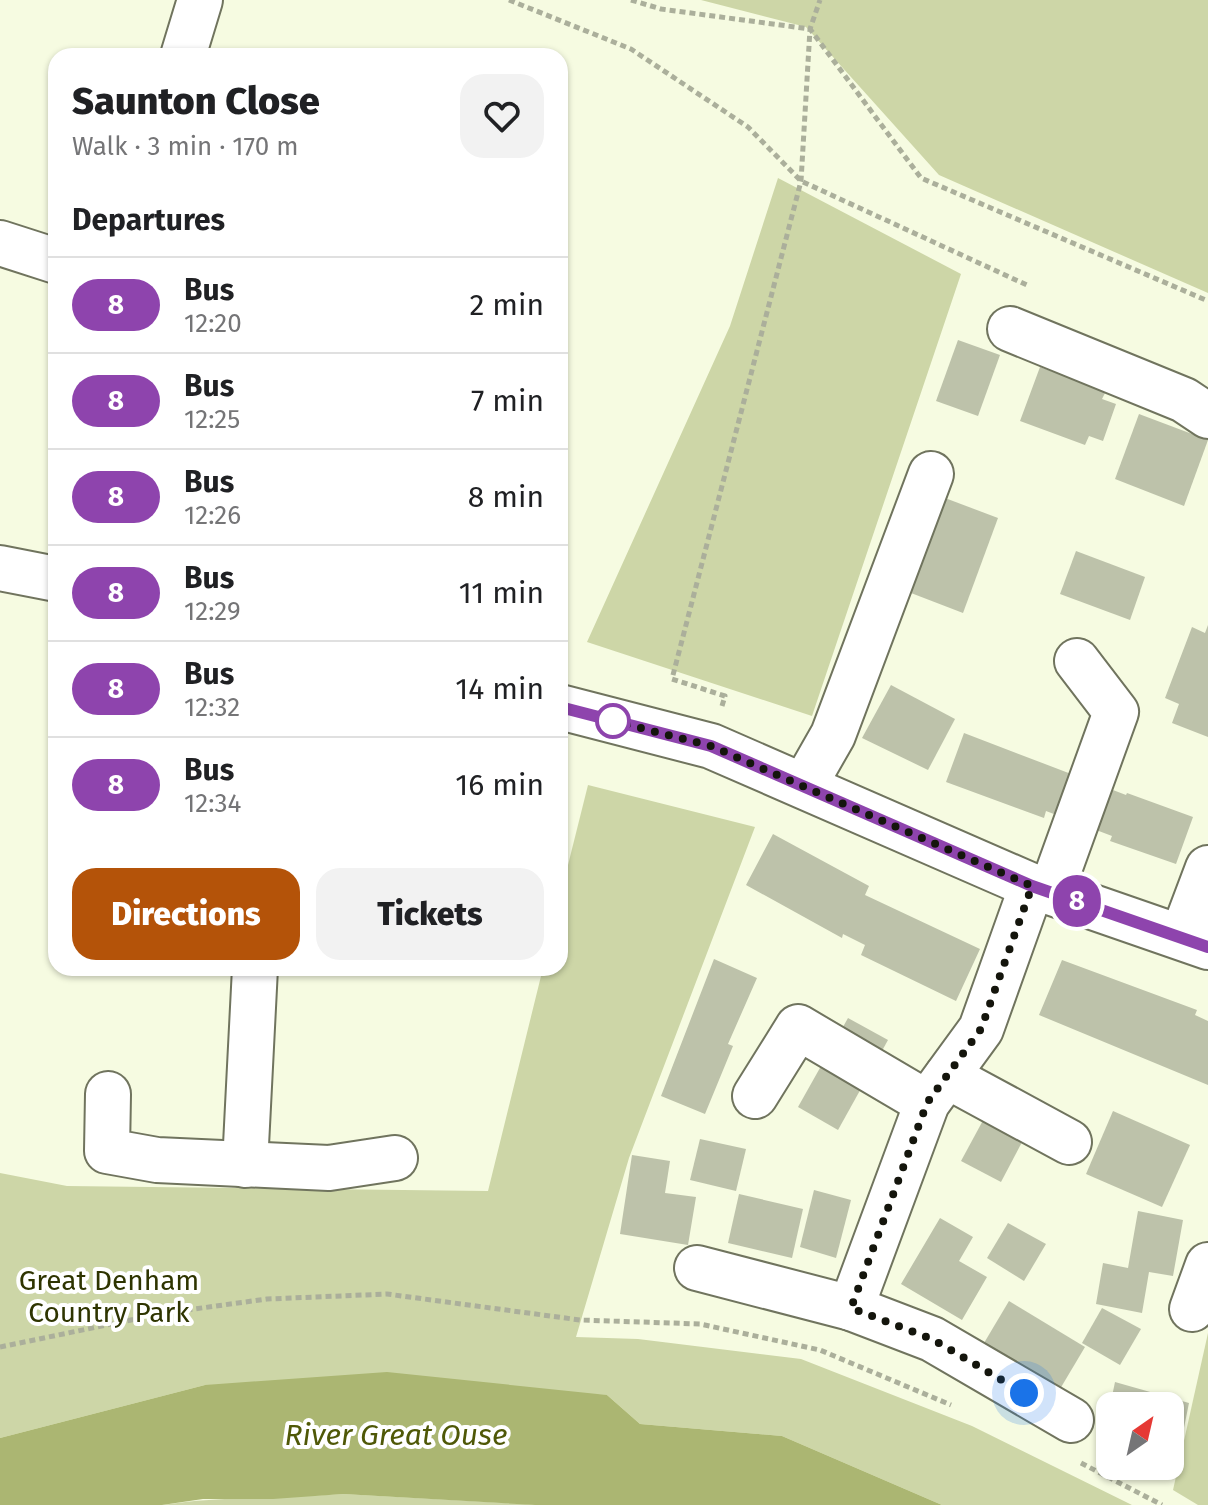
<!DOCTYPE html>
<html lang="en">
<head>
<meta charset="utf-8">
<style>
	:root { --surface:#fff; --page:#f2f2f2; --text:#202124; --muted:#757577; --line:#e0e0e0; --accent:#b45309 }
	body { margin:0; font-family:"Fira Sans",sans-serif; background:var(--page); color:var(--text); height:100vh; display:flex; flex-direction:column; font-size:30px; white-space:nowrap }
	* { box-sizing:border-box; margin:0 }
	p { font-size:26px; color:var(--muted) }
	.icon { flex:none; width:44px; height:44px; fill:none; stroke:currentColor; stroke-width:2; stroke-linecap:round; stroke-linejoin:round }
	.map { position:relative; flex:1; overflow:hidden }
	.drawer { position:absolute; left:48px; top:48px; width:520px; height:928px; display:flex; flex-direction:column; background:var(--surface); border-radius:24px; box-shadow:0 2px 6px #0004 }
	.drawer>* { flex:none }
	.badge { padding:0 16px; border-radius:26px; font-size:28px; line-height:52px }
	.needle { width:52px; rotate:34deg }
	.tools { position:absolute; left:1096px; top:1392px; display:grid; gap:16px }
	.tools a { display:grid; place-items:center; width:88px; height:88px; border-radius:16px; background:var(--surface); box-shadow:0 2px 6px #0004; font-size:40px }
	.you { position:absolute; width:40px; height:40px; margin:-20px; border:6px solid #fff; border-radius:50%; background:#1a73e8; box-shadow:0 0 0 12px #1a73e833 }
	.map>.badge { position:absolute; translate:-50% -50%; box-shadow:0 0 0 4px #fff }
	h2 { padding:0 24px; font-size:30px; line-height:72px }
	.round { display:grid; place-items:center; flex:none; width:84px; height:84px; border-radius:24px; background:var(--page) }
	.summary { display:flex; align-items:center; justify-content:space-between; height:136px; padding:0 24px }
	h1 { font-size:38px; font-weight:800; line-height:60px }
	.action { display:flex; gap:16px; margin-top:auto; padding:16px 24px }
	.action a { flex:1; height:92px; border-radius:24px; background:var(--accent); color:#fff; font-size:32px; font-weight:800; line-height:92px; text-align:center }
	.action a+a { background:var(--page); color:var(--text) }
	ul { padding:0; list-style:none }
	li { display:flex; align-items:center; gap:24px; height:96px; padding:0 24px; border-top:2px solid var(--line) }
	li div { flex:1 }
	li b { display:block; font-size:30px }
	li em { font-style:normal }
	li .badge { min-width:88px; font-weight:700; text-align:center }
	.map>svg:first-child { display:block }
	.green { fill:#cdd6a7 }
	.water { fill:#abb672 }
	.building { fill:#bdc2aa }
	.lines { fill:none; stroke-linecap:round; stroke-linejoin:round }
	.minor-casing { stroke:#70745e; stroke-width:48 }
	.path { stroke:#abaf9b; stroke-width:5; stroke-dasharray:6 4; stroke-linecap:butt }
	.minor { stroke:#fff; stroke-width:44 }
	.line-casing { stroke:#fff; stroke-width:18 }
	.line { stroke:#8e44ad; stroke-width:12 }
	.walk { stroke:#14150c; stroke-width:8; stroke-dasharray:0 14.4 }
	.stop-dot { fill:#fff; stroke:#8e44ad; stroke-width:4 }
	.labels { text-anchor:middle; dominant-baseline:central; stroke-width:8; stroke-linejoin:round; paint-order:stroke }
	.park-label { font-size:28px; fill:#2e3400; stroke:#fff }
	.water-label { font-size:30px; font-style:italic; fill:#4f5807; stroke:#fff }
</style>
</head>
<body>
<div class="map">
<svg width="1208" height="1505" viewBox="0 0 1208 1505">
	<rect width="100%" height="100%" fill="#f6fbe1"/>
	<!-- green -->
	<g class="green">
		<path d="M701,0H1208V293L939,175L806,27Z"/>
		<path d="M778,178L961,274L812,716L587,642L730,326Z"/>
		<path d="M588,785L755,827L629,1158L576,1337L638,1339L801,1359L972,1426L1132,1505H942L782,1436L640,1424L607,1395L205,1385L0,1438V1173L67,1186L488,1191L543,968H560V897Z"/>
		<path d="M1208,1333V1505H1198L1173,1490Z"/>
		<path d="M343,1494L525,1504L535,1505H162C222,1496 283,1498 343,1494Z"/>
	</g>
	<!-- water -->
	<path class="water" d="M387,1372L607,1395L640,1424L782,1436L942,1505H535L343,1494L273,1499H203L162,1505H0V1438L205,1385Z"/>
	<!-- building -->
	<g class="building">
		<path d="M958,340L1000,355L978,416L936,401Z"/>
		<path d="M1040,367L1106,391L1102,399L1116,404L1103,441L1089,436L1085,445L1020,421Z"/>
		<path d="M1139,414L1208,440L1184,506L1115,479Z"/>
		<path d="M945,498L998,518L963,613L911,593Z"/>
		<path d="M1076,551L1145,577L1130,620L1060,594Z"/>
		<path d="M1208,625V737L1172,723L1179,704L1165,698L1192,627L1205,633Z"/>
		<path d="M891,685L955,719L928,770L862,738Z"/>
		<path d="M964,733L1126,795L1127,793L1193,817L1176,864L1110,841L1112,836L1046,811L1044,818L946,782Z"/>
		<path d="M773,834L869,886L865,895L980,949L956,1001L861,955L865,945L843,934L842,938L746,885Z"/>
		<path d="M714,959L757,978L728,1044L733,1046L705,1114L661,1096Z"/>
		<path d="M1062,960L1197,1010L1195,1015L1208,1021V1085L1039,1015Z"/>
		<path d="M848,1018L888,1040L838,1130L798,1107Z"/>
		<path d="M1000,1089L1039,1110L1001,1182L961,1161Z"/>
		<path d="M1113,1111L1190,1145L1162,1207L1086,1174Z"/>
		<path d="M700,1139L746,1149L736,1191L690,1180Z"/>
		<path d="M632,1155L670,1161L665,1193L696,1197L688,1245L620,1234Z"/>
		<path d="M814,1190L851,1200L836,1258L800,1247Z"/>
		<path d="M739,1194L803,1209L792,1258L728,1243Z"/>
		<path d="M1138,1211L1183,1220L1173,1276L1149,1272L1142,1313L1096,1304L1103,1263L1128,1268Z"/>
		<path d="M940,1218L973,1237L959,1261L987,1277L962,1320L901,1284Z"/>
		<path d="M1008,1223L1046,1244L1024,1281L987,1258Z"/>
		<path d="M1009,1301L1085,1347L1060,1389L984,1343Z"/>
		<path d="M1102,1308L1141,1329L1120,1365L1082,1343Z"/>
		<path d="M1115,1382L1189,1403L1176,1467L1170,1466V1406H1110Z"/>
		<path d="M1109,1411H1110V1441L1102,1439Z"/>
	</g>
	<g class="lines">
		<!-- minor casing -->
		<g class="minor-casing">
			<g id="minor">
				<path d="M183,56L200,0"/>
				<path d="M0,243L56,261"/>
				<path d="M1010,329L1184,400L1208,416"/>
				<path d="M0,568L56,579"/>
				<path d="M560,707L711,746L1032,886L1208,947"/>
				<path d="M805,784L833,735L931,474"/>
				<path d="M1051,892L1116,712L1077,661"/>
				<path d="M1182,937L1208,868"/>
				<path d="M947,1076L1069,1142"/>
				<path d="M108,1094L107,1151L157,1160L329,1168L395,1158"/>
				<path d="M755,1096L798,1027L927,1103"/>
				<path d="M245,1165L255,968"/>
				<path d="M697,1268L851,1308L932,1339L1071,1420"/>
				<path d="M851,1308L927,1103L981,1029L1032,886"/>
				<path d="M1192,1309L1208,1265"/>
			</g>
		</g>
		<!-- path -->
		<g class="path">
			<path d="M509,0L631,49L748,127L801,181L1029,286"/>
			<path d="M631,0L661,9L810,29L921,178L1208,301"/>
			<path d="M722,706L725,696L672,679L801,181L810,29L820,0"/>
			<path d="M0,1347L165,1313L267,1299L387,1294L580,1320L700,1324L820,1350L951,1405"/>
			<path d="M1081,1463L1162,1505"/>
		</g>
		<!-- minor -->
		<use href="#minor" class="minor"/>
	</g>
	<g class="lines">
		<!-- line casing -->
		<g class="line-casing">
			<path id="line" d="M560,707L711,746L1032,886L1208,947"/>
		</g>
		<!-- line -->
		<use href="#line" class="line"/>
		<!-- walk -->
		<path class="walk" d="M613,721L711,746L1032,886L981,1029L927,1103L851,1308L932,1339L1024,1393"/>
	</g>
	<!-- markers -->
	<circle class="stop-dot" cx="613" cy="721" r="16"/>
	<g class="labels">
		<!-- park labels -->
		<g class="park-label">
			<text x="109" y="1280">Great Denham<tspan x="109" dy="32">Country Park</tspan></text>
		</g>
		<!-- water labels -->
		<g class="water-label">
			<text x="396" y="1435">River Great Ouse</text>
		</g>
	</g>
</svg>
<div class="tools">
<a><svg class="needle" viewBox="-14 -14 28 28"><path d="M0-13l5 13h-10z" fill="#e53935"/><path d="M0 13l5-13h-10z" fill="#757577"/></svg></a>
</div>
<div class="you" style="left:1024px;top:1393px"></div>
<b class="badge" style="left:1077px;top:901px;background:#8e44ad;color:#fff">8</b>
<section class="drawer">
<div class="summary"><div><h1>Saunton Close</h1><p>Walk · 3 min · 170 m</p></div><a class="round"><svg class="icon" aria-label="heart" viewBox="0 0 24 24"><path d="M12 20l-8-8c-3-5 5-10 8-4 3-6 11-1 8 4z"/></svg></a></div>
<h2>Departures</h2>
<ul>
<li><span class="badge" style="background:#8e44ad;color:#fff">8</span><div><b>Bus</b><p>12:20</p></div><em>2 min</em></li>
<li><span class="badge" style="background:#8e44ad;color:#fff">8</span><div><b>Bus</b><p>12:25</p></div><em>7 min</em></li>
<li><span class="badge" style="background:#8e44ad;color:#fff">8</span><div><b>Bus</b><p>12:26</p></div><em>8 min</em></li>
<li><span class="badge" style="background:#8e44ad;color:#fff">8</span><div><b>Bus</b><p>12:29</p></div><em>11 min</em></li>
<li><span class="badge" style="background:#8e44ad;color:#fff">8</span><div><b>Bus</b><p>12:32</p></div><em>14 min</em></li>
<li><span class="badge" style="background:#8e44ad;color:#fff">8</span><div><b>Bus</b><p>12:34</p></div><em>16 min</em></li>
</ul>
<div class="action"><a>Directions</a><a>Tickets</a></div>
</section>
</div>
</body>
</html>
